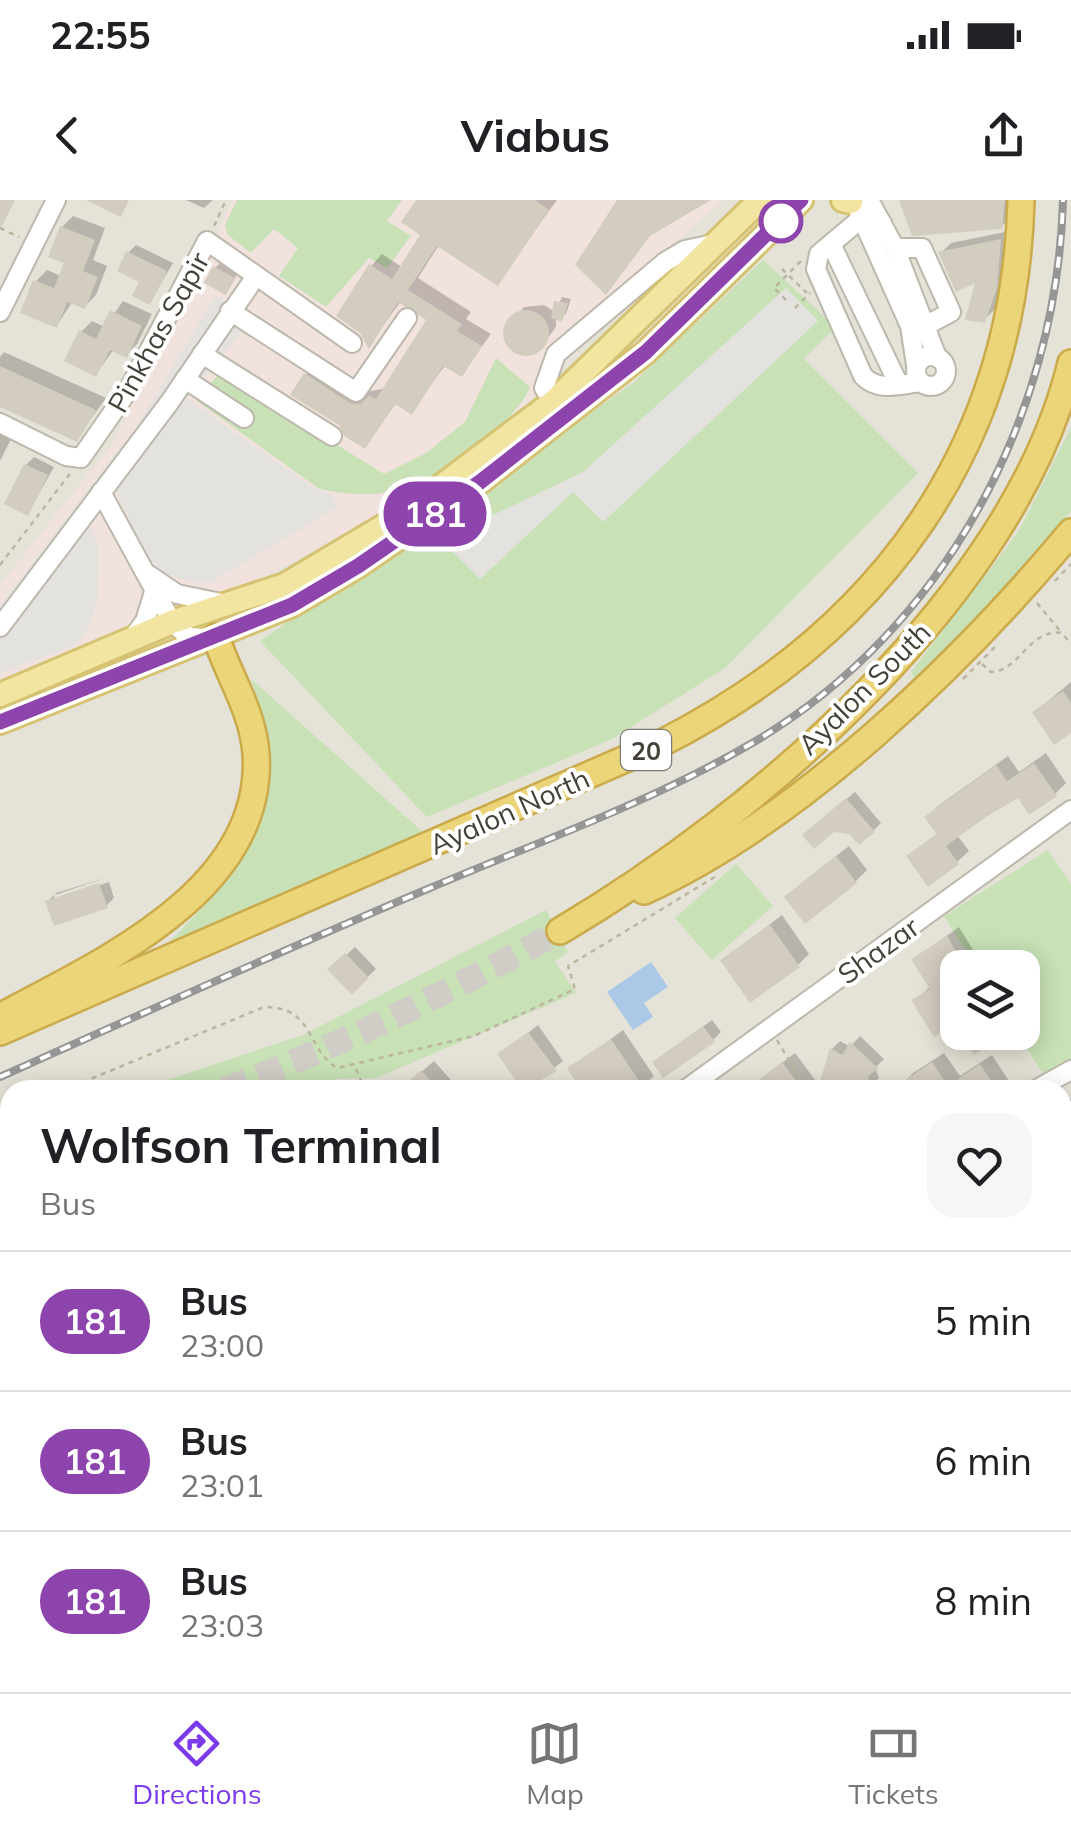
<!DOCTYPE html>
<html lang="en">
<head>
<meta charset="utf-8">
<style>
	:root { --surface:#fff; --page:#f6f6f6; --text:#202124; --muted:#757577; --line:#e0e0e0; --accent:#7c3aed }
	body { margin:0; font-family:Mulish,sans-serif; background:var(--page); color:var(--text); height:100vh; display:flex; flex-direction:column; font-size:38px; white-space:nowrap }
	* { box-sizing:border-box; margin:0 }
	p { font-size:32px; color:var(--muted) }
	.icon { flex:none; width:55px; height:55px; fill:none; stroke:currentColor; stroke-width:2; stroke-linecap:round; stroke-linejoin:round }
	.map { position:relative; flex:1; overflow:hidden }
	.details { position:absolute; left:0px; top:880px; width:1072px; height:612px; display:flex; flex-direction:column; background:var(--surface); border-radius:30px 30px 0 0; box-shadow:0 5px 25px #0003 }
	.details>* { flex:none }
	.badge { padding:0 20px; border-radius:32px; font-size:35px; line-height:65px }
	.buttons { position:absolute; left:940px; top:750px; display:grid; gap:20px }
	.buttons a { display:grid; place-items:center; width:100px; height:100px; border-radius:20px; background:var(--surface); box-shadow:0 5px 25px #0003; font-size:50px }
	.map>.badge { position:absolute; translate:-50% -50%; box-shadow:0 0 0 5px #fff }
	.round { display:grid; place-items:center; flex:none; width:105px; height:105px; border-radius:30px; background:var(--page) }
	.overview { display:flex; align-items:center; justify-content:space-between; height:170px; padding:0 40px }
	h1 { font-size:48px; font-weight:700; line-height:75px }
	ul { padding:0; list-style:none }
	li { display:flex; align-items:center; gap:30px; height:140px; padding:0 40px; border-top:2px solid var(--line) }
	li div { flex:1 }
	li b { display:block; font-size:38px }
	li em { font-style:normal }
	li .badge { min-width:110px; font-weight:700; text-align:center }
	.status { display:flex; justify-content:space-between; align-items:center; height:70px; padding:0 50px; background:var(--surface); direction:ltr }
	.status svg { height:28px; fill:currentColor }
	header { display:flex; justify-content:space-between; align-items:center; height:130px; padding:0 40px; background:var(--surface); font-size:45px; font-weight:700 }
	.dock { display:flex; justify-content:space-around; align-items:center; height:140px; border-top:2px solid var(--line); background:var(--surface); font-size:28px; color:var(--muted) }
	.dock a { display:grid; justify-items:center; gap:5px }
	.dock .active { color:var(--accent) }
	.map>svg:first-child { display:block }
	.residential { fill:#e5e2d7; fill-rule:evenodd }
	.medical { fill:#f1e2dd }
	.green { fill:#c8e1b6 }
	.parking { fill:#e4e2df }
	.water { fill:#acc8e7 }
	.shadow { fill:#0003 }
	.building { fill:#d2cdbf }
	.lines { fill:none; stroke-linecap:round; stroke-linejoin:round }
	.highway-tunnel { stroke:#cfcdc5; stroke-width:25; stroke-dasharray:25 12; stroke-linecap:butt }
	.minor-casing { stroke:#bcb8ac; stroke-width:22 }
	.major-casing { stroke:#d5c373; stroke-width:28 }
	.highway-casing { stroke:#caaa4a; stroke-width:30 }
	.path { stroke:#bcb59f; stroke-width:2.5; stroke-dasharray:5 5; stroke-linecap:butt }
	.minor { stroke:#fff; stroke-width:18 }
	.major { stroke:#f2e5a1; stroke-width:22 }
	.highway { stroke:#ecd479; stroke-width:25 }
	.rail-casing { stroke:#969696; stroke-width:8 }
	.rail { stroke:#fff; stroke-width:4; stroke-dasharray:11; stroke-linecap:butt }
	.line-casing { stroke:#fff; stroke-width:22 }
	.line { stroke:#8e44ad; stroke-width:15 }
	.stop-dot { fill:#fff; stroke:#8e44ad; stroke-width:5 }
	.labels { text-anchor:middle; dominant-baseline:central; stroke-width:8; stroke-linejoin:round; paint-order:stroke }
	.shield { fill:#fff; stroke:#7c7a74; stroke-width:2.5 }
	.shield-label { font-size:25px; font-weight:bold; fill:#444138 }
	.street-label { font-size:28px; fill:#444138; stroke:#fff }
</style>
</head>
<body>
<div class="status"><b>22:55</b><svg viewBox="0 0 49 12"><path d="M0 12V9h3v3zM5 12V6h3v6zM10 12V3h3v9zM15 12V0h3v12zM26 1h20v11H26zM47 4h2v5h-2z"/></svg></div>
<header><svg class="icon" aria-label="back" viewBox="0 0 24 24"><path d="M15 5l-7 7 7 7"/></svg>Viabus<svg class="icon" aria-label="share" viewBox="0 0 24 24"><path d="M12 15V3M7 8l5-5 5 5M5 13v7h14v-7"/></svg></header>
<div class="map">
<svg width="1071" height="1492" viewBox="0 0 1071 1492">
	<rect width="100%" height="100%" fill="#f2f0e8"/>
	<!-- residential -->
	<path class="residential" d="M0,0H1071V1492H0ZM958,768H1022V832H958ZM10,890H1062V1482H10Z"/>
	<!-- medical -->
	<path class="medical" d="M233,0H724L550,151L534,196L517,219L401,303L236,392L41,469L0,478V385L112,244Z"/>
	<!-- green -->
	<g class="green">
		<path d="M237,0H402L387,21L411,36L387,68L369,58L326,107L279,76L298,48L274,29L251,53L228,35L225,25Z"/>
		<path d="M763,60L836,127L804,159L918,273L725,468L612,539L427,617L260,441L632,184Z"/>
		<path d="M496,158L530,187C521,214 447,281 418,288C386,295 348,297 318,288L197,201L220,172L384,274L426,253L465,222Z"/>
		<path d="M1071,227V311L1008,389L915,478L911,472L1019,331Z"/>
		<path d="M251,479L425,634L162,749C252,660 293,608 251,479Z"/>
		<path d="M1048,650L1071,684V858L1044,875L1017,833L1022,832V768L976,767L944,716Z"/>
		<path d="M736,664L773,706L712,760L675,718Z"/>
		<path d="M546,710L568,752L555,761L576,793L376,878L335,879L302,890H163L160,882L303,835Z"/>
		<path d="M0,1089L10,1103V1379L0,1387Z"/>
	</g>
	<!-- parking -->
	<g class="parking">
		<path d="M786,88L818,121L603,322L573,292L480,379L441,340L583,272Z"/>
		<path d="M215,96L254,116L187,199L315,289L330,294L338,307L211,382L196,383L165,374L151,360L146,347L141,348L117,291L88,325L99,344L98,397L90,426L78,444L0,473V405L138,224Z"/>
	</g>
	<!-- water -->
	<path class="water" d="M651,762L668,787L644,803L653,817L633,830L607,792Z"/>
	<!-- shadow -->
	<g class="shadow">
		<path d="M186,0H213L204,8Z"/>
		<path d="M419,0H557L497,83L439,45L418,78L471,112L466,119L491,134L462,174L446,164L412,211L397,202L365,246L306,175L317,164L362,193L386,188L430,119L401,101L369,145L362,132L371,66L382,54L402,67L424,35Z"/>
		<path d="M901,0H1014L1012,15L1001,27Z"/>
		<path d="M73,16L105,28L93,60L107,66L96,95L85,106L73,101L57,125L35,82L47,70L61,76L67,62L62,27Z"/>
		<path d="M1010,31L1006,75L995,109L984,120L979,79L941,53L951,43Z"/>
		<path d="M136,45L173,63L150,102L128,53Z"/>
		<path d="M220,63L238,73L230,87L215,68Z"/>
		<path d="M562,97L571,99L566,114L556,117V127L540,149L524,154L508,144L506,129L524,107L544,105L555,112Z"/>
		<path d="M123,101L152,114L137,144L126,155L114,149L96,174L81,132L92,121L105,127Z"/>
		<path d="M4,152L106,198L76,239L0,205V157Z"/>
		<path d="M0,231L12,237L0,261Z"/>
		<path d="M34,257L54,267L28,313L26,265Z"/>
		<path d="M1071,482V530L1035,512Z"/>
		<path d="M1046,553L1066,583L1055,594L1018,595L957,635L969,651L957,662L921,646L938,633L927,617L938,606L1008,556L1019,572Z"/>
		<path d="M855,592L881,623L873,631L813,627Z"/>
		<path d="M849,646L867,670L856,681L798,686Z"/>
		<path d="M108,677L55,695L56,693Z"/>
		<path d="M109,682L114,698L106,706L48,701L54,695V700Z"/>
		<path d="M782,715L809,754L798,765L723,760Z"/>
		<path d="M959,727L978,758L969,768H958V825L915,801L931,786L914,759Z"/>
		<path d="M355,747L376,769L352,792L331,769Z"/>
		<path d="M712,820L721,832L713,840L655,862Z"/>
		<path d="M538,825L563,861L526,890L500,855Z"/>
		<path d="M623,830L654,876L639,890H584L570,869Z"/>
		<path d="M860,836L884,859L875,868L879,878L871,886L853,890H832L834,876L821,886L832,849L840,841L850,847Z"/>
		<path d="M795,853L819,885L814,890H746Z"/>
		<path d="M944,853L960,876L992,855L1009,881L999,890H905L902,884L913,873Z"/>
		<path d="M434,861L460,890H402L403,888Z"/>
		<path d="M1070,899L1071,898V993L1062,979V925L1066,922L1062,906Z"/>
		<path d="M1071,1046V1071L1067,1074L1071,1081L1062,1089V1051Z"/>
		<path d="M1062,1311H1066L1062,1353Z"/>
		<rect x="1062" y="1368" width="9" height="50"/>
		<path d="M186,1482H250L241,1492H194Z"/>
		<path d="M392,1482H432L419,1492H380Z"/>
		<path d="M567,1482H658L645,1492H553Z"/>
		<path d="M764,1482H772L780,1492H752Z"/>
		<path d="M895,1482L892,1492H843L839,1484Z"/>
		<path d="M987,1482H1005L1010,1492H968Z"/>
	</g>
	<!-- building -->
	<g class="building">
		<path d="M0,0H15L0,30Z"/>
		<path d="M86,0H129L121,17Z"/>
		<path d="M416,0H535L549,10L498,86L437,46L408,90L462,124L457,131L482,146L462,177L443,166L412,215L395,204L365,249L344,236L339,225L290,195L304,173L350,203L361,204L369,195L376,199L426,120L398,102L369,149L360,133L336,116L369,64L392,79L420,35L401,22Z"/>
		<path d="M617,0H711L650,36L606,95L575,65Z"/>
		<path d="M899,0H1005L1002,29L912,36Z"/>
		<path d="M60,26L95,40L83,71L98,77L85,109L67,102L57,128L20,113L33,80L54,88L64,63L48,57Z"/>
		<path d="M1001,39L997,88L985,123L965,120L975,83L956,92L938,52Z"/>
		<path d="M126,51L167,71L150,105L132,96L139,82L117,71Z"/>
		<path d="M213,66L235,78L226,95L204,83Z"/>
		<path d="M554,101L568,103L562,122L551,118Z"/>
		<circle cx="526" cy="133" r="23"/>
		<path d="M110,110L142,126L127,158L110,150L96,177L64,161L79,130L96,139Z"/>
		<path d="M0,166L96,210L77,242L0,207Z"/>
		<path d="M24,264L48,275L28,316L4,304Z"/>
		<path d="M1063,491L1071,503V533L1054,545L1032,512Z"/>
		<path d="M1034,563L1057,596L1029,615L1018,598L986,617L946,646L959,664L928,687L906,656L937,634L924,617L996,565L1007,581Z"/>
		<path d="M846,598L875,632L859,645L849,634L834,632L814,649L802,635Z"/>
		<path d="M836,656L857,683L805,724L784,697Z"/>
		<path d="M99,683L108,708L54,726L45,701Z"/>
		<path d="M770,725L800,767L750,803L720,760Z"/>
		<path d="M947,736L966,768H958V778L948,784L958,800V822L934,837L911,800L930,789L911,759Z"/>
		<path d="M345,753L369,778L352,795L327,769Z"/>
		<path d="M703,826L715,842L663,878L652,862Z"/>
		<path d="M528,832L557,871L523,890L497,854Z"/>
		<path d="M959,832H1009L974,855Z"/>
		<path d="M611,839L645,890H581L567,868Z"/>
		<path d="M850,842L878,868L868,877L872,888L830,890L819,885L830,848L842,855Z"/>
		<path d="M782,862L803,890H746Z"/>
		<path d="M932,862L948,886L980,864L997,890H890Z"/>
		<path d="M421,870L439,890H399Z"/>
	</g>
	<g class="lines">
		<!-- highway-tunnel -->
		<path class="highway-tunnel" d="M224,890C341,845 451,791 560,731"/>
		<!-- minor casing -->
		<g class="minor-casing">
			<g id="minor">
				<path d="M869,0L895,48L937,157"/>
				<path d="M859,12L910,126L916,165"/>
				<path d="M882,23L857,22L819,54L816,69L863,176C878,192 900,185 920,182"/>
				<path d="M832,46L899,185"/>
				<path d="M895,48H922L951,112L925,126"/>
				<path d="M230,111L356,192L407,118"/>
				<path d="M0,112L56,0"/>
				<path d="M202,154L332,236"/>
				<circle cx="931" cy="171" r="15"/>
				<path d="M185,179L244,218"/>
				<path d="M563,206L553,202L544,188L556,154L665,62L685,50L718,43"/>
				<path d="M0,223L66,256L81,258L129,189L207,41L352,143"/>
				<path d="M101,292L172,422L189,437L206,438"/>
				<path d="M149,375L177,394L221,403"/>
				<path d="M0,427L169,203L256,76"/>
				<path d="M131,440L145,421L154,392"/>
				<path d="M685,890L1071,610"/>
				<path d="M1035,890L1071,870"/>
				<path d="M1062,1032L1065,1036L1071,1033"/>
				<path d="M0,1035L10,1049"/>
				<path d="M0,1060L10,1075"/>
				<path d="M1062,1132L1071,1129"/>
				<path d="M1062,1150L1071,1144"/>
				<path d="M1062,1216L1071,1229"/>
				<path d="M1062,1244L1071,1258"/>
				<path d="M0,1354L10,1347"/>
				<path d="M300,1482L308,1492"/>
				<path d="M325,1482L332,1492"/>
				<path d="M1038,1482L1044,1492"/>
				<path d="M265,1492L276,1482"/>
				<path d="M471,1492L483,1482"/>
				<path d="M503,1492L516,1482"/>
				<path d="M932,1492L951,1482"/>
			</g>
		</g>
		<!-- major casing -->
		<g class="major-casing">
			<g id="major">
				<path d="M843,0L851,2"/>
				<path d="M0,495L172,422L285,385L404,314L553,202L760,0"/>
				<path d="M0,522L292,405L358,366L480,282L646,152L801,0"/>
			</g>
		</g>
		<!-- highway casing -->
		<g class="highway-casing">
			<g id="highway">
				<path d="M644,691C800,620 962,463 1071,332"/>
				<path d="M560,731C758,614 1015,395 1071,163"/>
				<path d="M9,812C106,760 265,688 256,554C253,511 229,477 216,437"/>
				<path d="M0,832L662,543C879,432 1015,249 1021,0"/>
				<path d="M0,959L10,957"/>
			</g>
		</g>
		<!-- path -->
		<g class="path">
			<path d="M214,26L226,0"/>
			<path d="M0,28L19,37"/>
			<path d="M782,69L807,93"/>
			<path d="M786,100L774,88L801,61"/>
			<path d="M795,108L810,93"/>
			<path d="M0,365L72,271"/>
			<path d="M1055,381L1071,364"/>
			<path d="M1037,403L1061,432"/>
			<path d="M982,464L991,472C1019,472 1029,428 1062,433L1071,444"/>
			<path d="M963,479L996,446"/>
			<path d="M777,840L807,890"/>
			<path d="M356,869L365,890"/>
			<path d="M64,890L264,807C315,807 305,848 337,868L474,836L575,789L568,766L718,675"/>
			<path d="M0,916L10,912"/>
			<path d="M1062,1175L1070,1163"/>
			<path d="M672,1482L679,1492"/>
		</g>
		<!-- minor -->
		<use href="#minor" class="minor"/>
		<!-- major -->
		<use href="#major" class="major"/>
		<!-- highway -->
		<use href="#highway" class="highway"/>
		<!-- rail casing -->
		<g class="rail-casing">
			<path id="rail" d="M0,877C143,813 286,749 430,688C538,642 652,602 754,542C944,430 1057,217 1063,0"/>
		</g>
		<!-- rail -->
		<use href="#rail" class="rail"/>
	</g>
	<g class="lines">
		<!-- line casing -->
		<g class="line-casing">
			<path id="line" d="M0,522L292,405L358,366L480,282L646,152L801,0"/>
		</g>
		<!-- line -->
		<use href="#line" class="line"/>
	</g>
	<!-- markers -->
	<circle class="stop-dot" cx="781" cy="21" r="20"/>
	<g class="labels">
		<!-- shield labels -->
		<rect class="shield" x="621" y="530" width="50" height="40" rx="8"/>
		<g class="shield-label">
			<text x="646" y="550">20</text>
		</g>
		<!-- street labels -->
		<g class="street-label">
			<text transform="translate(158 132) rotate(-61)">Pinkhas Sapir</text>
			<text transform="translate(864 488) rotate(-45)">Ayalon South</text>
			<text transform="translate(509 611) rotate(-24)">Ayalon North</text>
			<text transform="translate(878 750) rotate(-36)">Shazar</text>
		</g>
	</g>
</svg>
<div class="buttons">
<a><svg class="icon" aria-label="layers" viewBox="0 0 24 24"><path d="M12 4l9 5-9 5-9-5zM3 14l9 5 9-5"/></svg></a>
</div>
<b class="badge" style="left:435px;top:314px;background:#8e44ad;color:#fff">181</b>
<section class="details">
<div class="overview"><div><h1>Wolfson Terminal</h1><p>Bus</p></div><a class="round"><svg class="icon" aria-label="heart" viewBox="0 0 24 24"><path d="M12 20l-8-8c-3-5 5-10 8-4 3-6 11-1 8 4z"/></svg></a></div>
<ul>
<li><span class="badge" style="background:#8e44ad;color:#fff">181</span><div><b>Bus</b><p>23:00</p></div><em>5 min</em></li>
<li><span class="badge" style="background:#8e44ad;color:#fff">181</span><div><b>Bus</b><p>23:01</p></div><em>6 min</em></li>
<li><span class="badge" style="background:#8e44ad;color:#fff">181</span><div><b>Bus</b><p>23:03</p></div><em>8 min</em></li>
</ul>
</section>
</div>
<nav class="dock">
<a class="active"><svg class="icon" aria-label="directions" viewBox="0 0 24 24"><path d="M12 3l9 9-9 9-9-9zM9 14v-3h6M13 9l2 2-2 2"/></svg>Directions</a>
<a><svg class="icon" aria-label="map" viewBox="0 0 24 24"><path d="M3 6l6-2 6 2 6-2v14l-6 2-6-2-6 2zM9 4v14M15 6v14"/></svg>Map</a>
<a><svg class="icon" aria-label="tickets" viewBox="0 0 24 24"><path d="M3 7h18v10H3zM15 7v10"/></svg>Tickets</a>
</nav>
</body>
</html>
